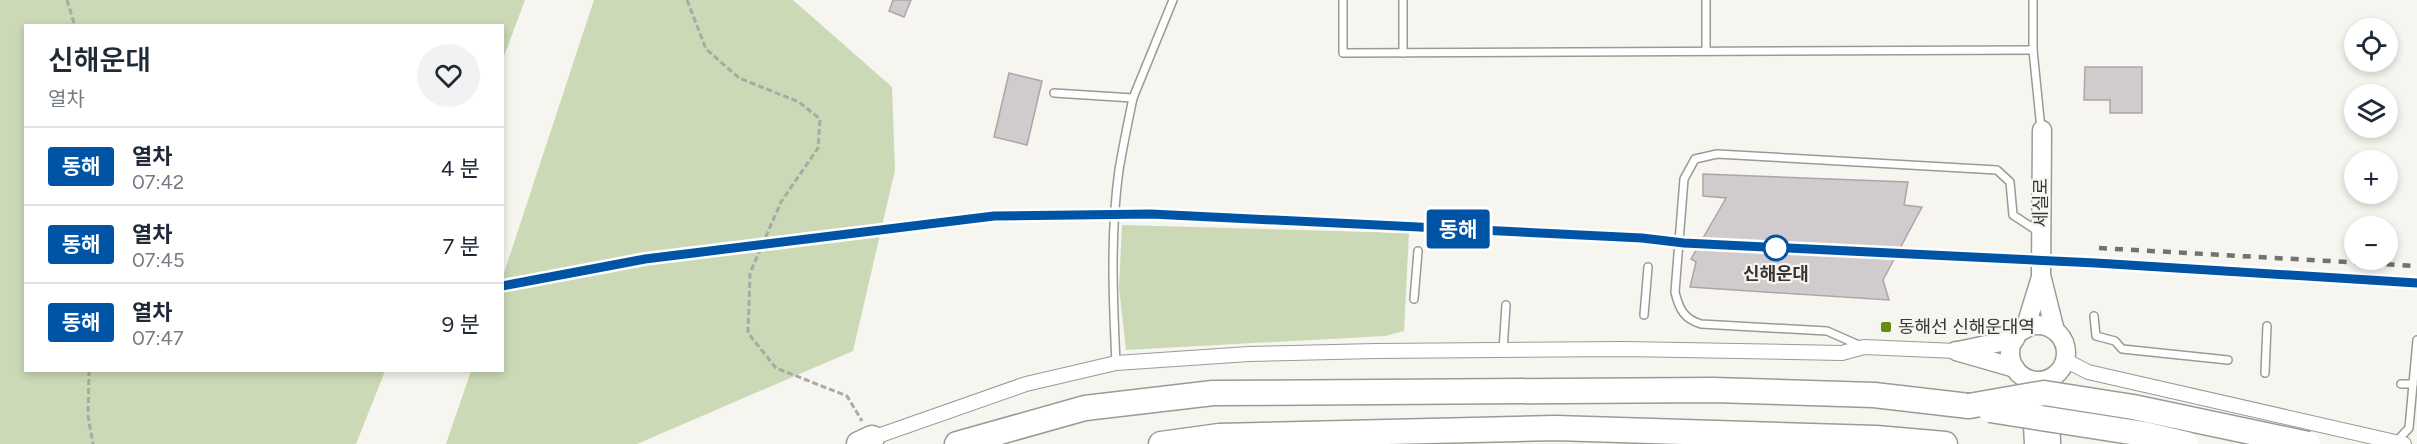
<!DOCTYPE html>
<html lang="ko">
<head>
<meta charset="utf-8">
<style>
	:root { --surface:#fff; --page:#f2f2f3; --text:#1f2937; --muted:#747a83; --line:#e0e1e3 }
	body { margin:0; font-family:Figtree,"Noto Sans KR",sans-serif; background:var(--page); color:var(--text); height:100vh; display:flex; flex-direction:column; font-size:22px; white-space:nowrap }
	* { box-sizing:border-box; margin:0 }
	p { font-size:20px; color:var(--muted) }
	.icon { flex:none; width:33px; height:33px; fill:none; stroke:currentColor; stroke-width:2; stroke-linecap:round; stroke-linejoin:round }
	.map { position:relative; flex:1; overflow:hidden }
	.side { position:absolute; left:24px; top:24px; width:480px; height:348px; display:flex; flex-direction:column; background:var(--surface); border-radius:0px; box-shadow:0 3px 9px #0003 }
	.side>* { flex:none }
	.badge { padding:0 12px; border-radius:4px; font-size:21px; line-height:39px }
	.fabs { position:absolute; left:2344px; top:18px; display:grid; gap:12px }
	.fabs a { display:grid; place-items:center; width:54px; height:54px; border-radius:50%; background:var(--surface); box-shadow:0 3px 9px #0003; font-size:30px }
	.map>.badge { position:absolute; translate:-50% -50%; box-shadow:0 0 0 3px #fff }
	.round { display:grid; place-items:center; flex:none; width:63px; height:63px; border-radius:32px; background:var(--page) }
	.overview { display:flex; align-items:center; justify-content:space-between; height:102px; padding:0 24px }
	h1 { font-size:28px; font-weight:600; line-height:45px }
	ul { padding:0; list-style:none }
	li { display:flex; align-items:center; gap:18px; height:78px; padding:0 24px; border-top:2px solid var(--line) }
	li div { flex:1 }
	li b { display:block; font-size:22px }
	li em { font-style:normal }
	li .badge { min-width:66px; font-weight:700; text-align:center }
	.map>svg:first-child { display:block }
	.green { fill:#cbd9b6 }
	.building { fill:#d2cbcd; stroke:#aca6a8; stroke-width:1.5 }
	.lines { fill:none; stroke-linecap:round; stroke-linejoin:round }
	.lane-casing { stroke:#9b9a94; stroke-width:10 }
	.street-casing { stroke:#9b9a94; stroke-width:16 }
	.secondary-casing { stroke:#9b9a94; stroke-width:21 }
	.highway-casing { stroke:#9b9a94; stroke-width:27 }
	.path { stroke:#aaa9a5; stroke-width:3; stroke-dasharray:6 3; stroke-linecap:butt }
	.lane { stroke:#fff; stroke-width:7 }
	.street { stroke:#fff; stroke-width:14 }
	.secondary { stroke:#fff; stroke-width:18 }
	.highway { stroke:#fff; stroke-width:24 }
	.rail { stroke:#72726e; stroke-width:4.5; stroke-dasharray:8 8; stroke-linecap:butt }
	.highway-bridge-casing { stroke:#9b9a94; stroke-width:27; stroke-linecap:butt }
	.highway-bridge { stroke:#fff; stroke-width:24 }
	.line-casing { stroke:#fff; stroke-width:14 }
	.line { stroke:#0054a6; stroke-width:9 }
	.stop-dot { fill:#fff; stroke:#0054a6; stroke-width:3 }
	.poi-dot { fill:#658b16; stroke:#f6f5ef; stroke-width:2 }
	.labels { text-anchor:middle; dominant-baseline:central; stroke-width:4.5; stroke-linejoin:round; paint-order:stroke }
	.street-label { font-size:18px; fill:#363634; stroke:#f6f5ef }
	.stop-label { font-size:18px; font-weight:bold; fill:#363634; stroke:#f6f5ef }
	.poi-label { font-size:18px; fill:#363634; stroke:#f6f5ef; text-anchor:start }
</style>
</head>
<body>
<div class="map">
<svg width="2417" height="444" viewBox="0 0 2417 444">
	<rect width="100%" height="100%" fill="#f6f5ef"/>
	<!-- green -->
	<g class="green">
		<path d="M0,0H525L503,59L502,26H26V370L385,371L356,444H0Z"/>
		<path d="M594,0H793L892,87L895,170L853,351L637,444H446L471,371L502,370L503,276Z"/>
		<path d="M1122,225L1409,233L1404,331L1385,336L1126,350L1119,288Z"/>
	</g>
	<!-- building -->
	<g class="building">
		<path d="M893,0H911L904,17L889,11Z"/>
		<path d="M2085,67H2142V113H2110V100H2084Z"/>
		<path d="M1009,73L1042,81L1027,145L994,137Z"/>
		<path d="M1703,174L1908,182L1904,205L1922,207L1883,280L1889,300L1690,287L1696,262L1691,259L1726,198L1703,196Z"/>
	</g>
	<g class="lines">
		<!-- lane casing -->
		<g class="lane-casing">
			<g id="lane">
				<path d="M1343,0V53L2033,50"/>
				<path d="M2033,0V50L2041,129"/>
				<path d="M1706,51V0"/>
				<path d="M1403,53V0"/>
				<path d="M1054,93L1133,98L1173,0"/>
				<path d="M1414,299L1418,251"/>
				<path d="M1644,315L1648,267"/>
				<path d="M2094,316L2096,336L2115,341L2122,349L2228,360"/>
				<path d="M1861,346L1827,331L1701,324C1684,319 1679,309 1675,292L1684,179L1695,159L1717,154L1997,170L2010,182L2013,215L2039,232"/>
				<path d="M1503,350L1506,305"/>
				<path d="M1116,363C1113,299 1110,234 1119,170C1123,146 1128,122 1133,98"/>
				<path d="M2265,373L2267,326"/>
				<path d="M2401,384H2413"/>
				<path d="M2396,442L2409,428L2417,340"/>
			</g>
		</g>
		<!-- street casing -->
		<g class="street-casing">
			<g id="street">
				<path d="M2065,360L2088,372L2404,444"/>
				<path d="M872,438L1026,384L1116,363L1249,354L1376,351L1624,349L1842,353L1864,347L1956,351"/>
			</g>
		</g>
		<!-- secondary casing -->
		<g class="secondary-casing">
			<g id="secondary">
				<path d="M2042,130L2041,275L2055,331"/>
				<circle cx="2038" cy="353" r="28"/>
				<path d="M2025,329L2041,277"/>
				<path d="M1956,351L2015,368"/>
				<path d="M1958,351L2015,339"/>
				<path d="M2032,405L2034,444"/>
				<path d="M2050,407L2051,444"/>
			</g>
		</g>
		<!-- highway casing -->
		<g class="highway-casing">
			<g id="highway">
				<path d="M859,444L872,438"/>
				<path d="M957,444L1085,408L1213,393L1713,390L1874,395L1969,406"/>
				<path d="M1161,444L1219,436L1555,428L1876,438L1945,444"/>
			</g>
		</g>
		<!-- path -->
		<g class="path">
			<path d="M67,0L75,26"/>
			<path d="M687,0L706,49L739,78L799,102L820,119L818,148L781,202L750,273L748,333L776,368L847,396L862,421"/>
			<path d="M89,370L88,416L93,444"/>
		</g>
		<!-- lane -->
		<use href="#lane" class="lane"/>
		<!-- street -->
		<use href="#street" class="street"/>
		<!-- secondary -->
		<use href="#secondary" class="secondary"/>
		<!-- highway -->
		<use href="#highway" class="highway"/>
		<!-- rail -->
		<g class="rail">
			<path d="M2099,248L2417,266"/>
			<path d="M2096,263L2417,283"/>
		</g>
		<!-- highway-bridge casing -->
		<g class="highway-bridge-casing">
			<g id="highway-bridge">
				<path d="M1969,406L2044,393L2133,407L2308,444"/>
				<path d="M1990,410L2144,434L2186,444"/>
			</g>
		</g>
		<!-- highway-bridge -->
		<use href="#highway-bridge" class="highway-bridge"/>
	</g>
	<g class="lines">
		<!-- line casing -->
		<g class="line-casing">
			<path id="line" d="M502,286L645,259L994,216L1151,214L1642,238L1684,243L2096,263L2417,283"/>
		</g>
		<!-- line -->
		<use href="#line" class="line"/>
	</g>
	<!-- markers -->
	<circle class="stop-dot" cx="1776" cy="248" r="12"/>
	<rect class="poi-dot" x="1880" y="321" width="12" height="12" rx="3"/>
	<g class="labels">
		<!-- street labels -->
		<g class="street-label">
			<text transform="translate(2041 203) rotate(-90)">세실로</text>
		</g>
		<!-- stop labels -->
		<g class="stop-label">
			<text x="1776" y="274">신해운대</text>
		</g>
		<!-- poi labels -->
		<g class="poi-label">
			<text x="1898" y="327">동해선 신해운대역</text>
		</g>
	</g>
</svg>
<div class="fabs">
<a><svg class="icon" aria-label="locate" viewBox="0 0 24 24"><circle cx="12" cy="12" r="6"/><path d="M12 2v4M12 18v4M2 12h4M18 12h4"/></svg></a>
<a><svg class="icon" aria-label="layers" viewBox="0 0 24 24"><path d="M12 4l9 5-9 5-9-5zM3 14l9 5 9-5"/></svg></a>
<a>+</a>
<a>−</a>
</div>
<b class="badge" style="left:1458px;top:229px;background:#0054a6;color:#fff">동해</b>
<section class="side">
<div class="overview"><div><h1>신해운대</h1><p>열차</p></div><a class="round"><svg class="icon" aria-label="heart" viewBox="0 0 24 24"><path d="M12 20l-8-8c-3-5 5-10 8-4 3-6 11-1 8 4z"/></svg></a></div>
<ul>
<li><span class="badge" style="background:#0054a6;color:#fff">동해</span><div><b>열차</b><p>07:42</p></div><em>4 분</em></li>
<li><span class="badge" style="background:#0054a6;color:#fff">동해</span><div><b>열차</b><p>07:45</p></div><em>7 분</em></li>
<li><span class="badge" style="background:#0054a6;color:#fff">동해</span><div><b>열차</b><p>07:47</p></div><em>9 분</em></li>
</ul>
</section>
</div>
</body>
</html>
